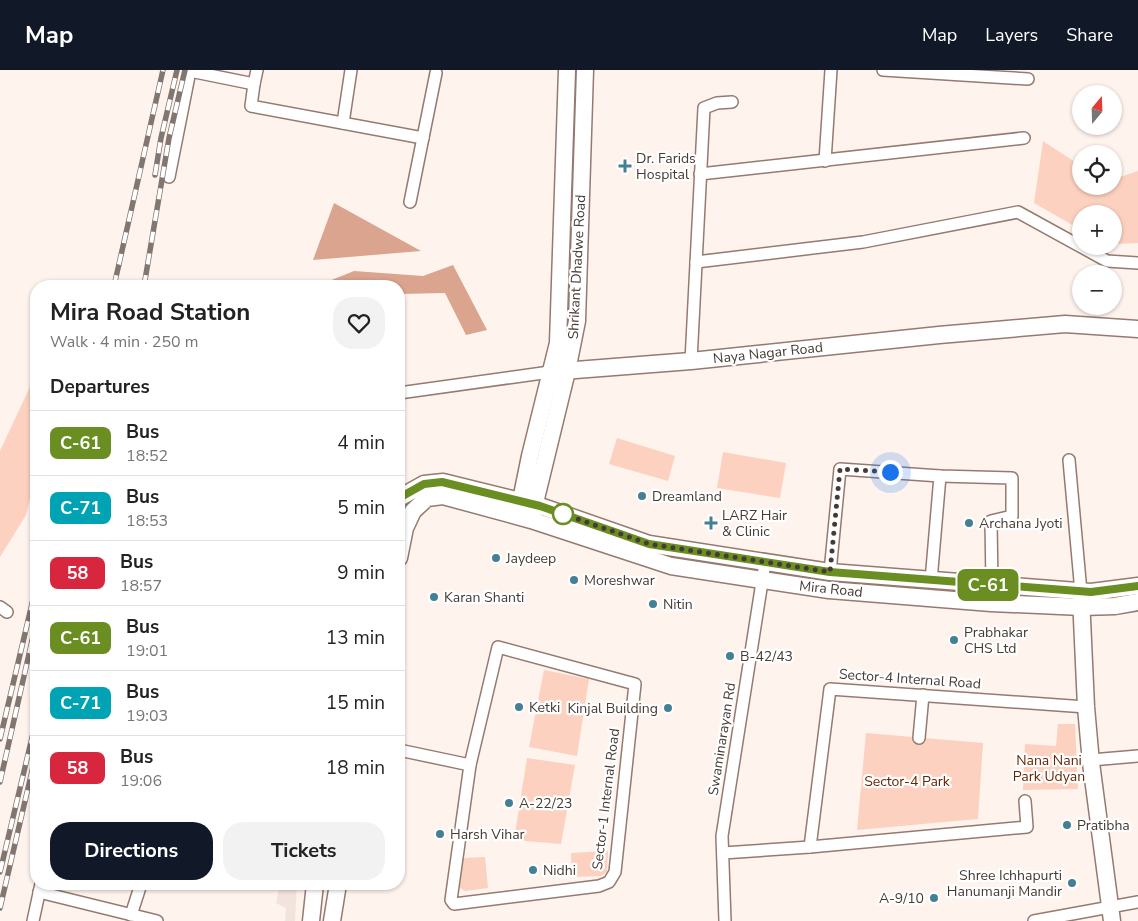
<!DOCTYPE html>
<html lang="en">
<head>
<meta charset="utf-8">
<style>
	:root { --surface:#fff; --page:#f2f2f2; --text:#222; --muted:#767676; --line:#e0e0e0; --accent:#111827 }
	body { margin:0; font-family:"Nunito Sans",sans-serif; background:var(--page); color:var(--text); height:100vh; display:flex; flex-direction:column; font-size:19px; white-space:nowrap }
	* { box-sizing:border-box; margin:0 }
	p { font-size:16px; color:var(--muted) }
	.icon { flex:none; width:28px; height:28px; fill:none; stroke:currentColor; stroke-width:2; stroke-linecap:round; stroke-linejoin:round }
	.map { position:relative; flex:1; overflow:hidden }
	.details { position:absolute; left:30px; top:210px; width:375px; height:610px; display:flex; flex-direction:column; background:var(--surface); border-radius:20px; box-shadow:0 1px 4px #0004 }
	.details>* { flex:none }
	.badge { padding:0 10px; border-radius:8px; font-size:18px; line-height:32px }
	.needle { width:32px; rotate:19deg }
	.controls { position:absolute; left:1072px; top:15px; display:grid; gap:10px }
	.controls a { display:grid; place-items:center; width:50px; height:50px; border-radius:50%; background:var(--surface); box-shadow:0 1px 4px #0004; font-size:25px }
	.you { position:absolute; width:25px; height:25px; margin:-12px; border:4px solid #fff; border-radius:50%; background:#1a73e8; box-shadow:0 0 0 8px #1a73e833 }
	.map>.badge { position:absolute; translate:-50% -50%; box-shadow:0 0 0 2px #fff }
	h2 { padding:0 20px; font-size:19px; line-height:45px }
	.round { display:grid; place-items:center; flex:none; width:52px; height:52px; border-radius:20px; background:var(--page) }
	.summary { display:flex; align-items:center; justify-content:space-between; height:85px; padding:0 20px }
	h1 { font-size:24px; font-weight:700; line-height:38px }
	.action { display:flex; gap:10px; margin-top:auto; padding:10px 20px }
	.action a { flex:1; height:58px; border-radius:20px; background:var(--accent); color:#fff; font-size:20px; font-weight:700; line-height:58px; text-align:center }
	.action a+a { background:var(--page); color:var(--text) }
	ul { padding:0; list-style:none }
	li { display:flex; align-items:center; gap:15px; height:65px; padding:0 20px; border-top:1px solid var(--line) }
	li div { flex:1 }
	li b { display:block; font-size:19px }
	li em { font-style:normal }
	li .badge { min-width:55px; font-weight:700; text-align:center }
	header { display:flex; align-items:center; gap:30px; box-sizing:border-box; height:70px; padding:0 25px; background:var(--accent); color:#fff }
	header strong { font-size:24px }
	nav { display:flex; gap:28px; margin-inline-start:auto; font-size:18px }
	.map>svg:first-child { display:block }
	.built { fill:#f3e3dd }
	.green { fill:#fcd1bf }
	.forest { fill:#daa48e }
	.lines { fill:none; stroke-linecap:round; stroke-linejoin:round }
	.street-casing { stroke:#957a6f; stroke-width:14 }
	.secondary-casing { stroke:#957a6f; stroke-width:19 }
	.street { stroke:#fff; stroke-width:11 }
	.secondary { stroke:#fff; stroke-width:16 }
	.rail-casing { stroke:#827671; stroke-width:5.5 }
	.rail { stroke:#fff; stroke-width:4; stroke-dasharray:11; stroke-linecap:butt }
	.line-casing { stroke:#fff; stroke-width:11 }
	.line { stroke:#6b8e23; stroke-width:8 }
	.walk { stroke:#463a35; stroke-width:5; stroke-dasharray:0 9 }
	.poi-dot { fill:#438096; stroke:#fff; stroke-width:2 }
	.stop-dot { fill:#fff; stroke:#6b8e23; stroke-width:2.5 }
	.labels { text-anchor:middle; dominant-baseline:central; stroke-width:4.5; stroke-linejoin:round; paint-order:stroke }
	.poi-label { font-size:14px; fill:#463a35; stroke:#fff; text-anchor:start }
	.street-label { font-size:14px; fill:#463a35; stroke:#fff }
	.park-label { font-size:14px; fill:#652603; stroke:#fff }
</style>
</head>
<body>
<header>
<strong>Map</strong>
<nav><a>Map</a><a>Layers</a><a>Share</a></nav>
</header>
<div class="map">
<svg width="1138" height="851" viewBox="0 0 1138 851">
	<rect width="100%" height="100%" fill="#fff3ee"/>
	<!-- built -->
	<path class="built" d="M280,814H297L295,851H285L286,838L276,833Z"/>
	<!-- green -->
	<g class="green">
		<path d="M1043,71L1081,96V116H1114V109L1138,101V173L1114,174V144H1081V160L1034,133Z"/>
		<path d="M36,304V403L26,445L0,487V381Z"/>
		<path d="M617,368L675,386L668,411L609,394Z"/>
		<path d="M723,382L786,393L780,428L717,418Z"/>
		<path d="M544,600L589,609L577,686L529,677Z"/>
		<path d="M1058,654H1075L1078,719L1023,720L1025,674L1056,676Z"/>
		<path d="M866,663L983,673L978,749L857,760Z"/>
		<path d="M527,688L575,695L561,774L514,770Z"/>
		<path d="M608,781L607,802L601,806L572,807L571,783Z"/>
		<path d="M485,787L488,818L465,821L460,818L462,788Z"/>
	</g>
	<!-- forest -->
	<g class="forest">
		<path d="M334,133L421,181L313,190Z"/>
		<path d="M453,195L487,260L466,265L445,223L399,224V216H329V211L354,201L423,206Z"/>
	</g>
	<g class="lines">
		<!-- street casing -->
		<g class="street-casing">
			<g id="street">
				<path d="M883,0L1028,9"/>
				<path d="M254,14L251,36L423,68"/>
				<path d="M343,53L351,0"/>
				<path d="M825,91L831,0"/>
				<path d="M700,104L1024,68"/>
				<path d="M169,107L190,1L254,14L257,0"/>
				<path d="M410,132L436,3"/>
				<path d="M696,192L863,172L1018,142L1107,191L1138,193"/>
				<path d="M691,291L704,38L717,33L732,32"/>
				<path d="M399,323L550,302"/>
				<path d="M1069,390L1081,522"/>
				<path d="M830,502L840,399L940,406L1012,408V446L991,451L992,515"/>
				<path d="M931,511L940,406"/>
				<path d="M0,537L7,542"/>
				<path d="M498,577L635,614L615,802L609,812L599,816L454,834L451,830L470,695Z"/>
				<path d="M919,668L923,625"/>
				<path d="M399,680L470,695"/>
				<path d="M1091,690L1138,686"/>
				<path d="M1025,731L1027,757L810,777L830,619L1086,637"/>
				<path d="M723,783L810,777"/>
				<path d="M39,822L157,851"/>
				<path d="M131,845L141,814"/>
				<path d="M33,851L41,814"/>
				<path d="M725,851L722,766L765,493"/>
				<path d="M1034,851L1138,832"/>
			</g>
		</g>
		<!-- secondary casing -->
		<g class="secondary-casing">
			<g id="secondary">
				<path d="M550,302L691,291L939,265L1065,254L1138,259"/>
				<path d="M399,428L424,414L443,412L540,436L649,474L830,502L1091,522L1138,516"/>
				<path d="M519,440L530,386L558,273L567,0"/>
				<path d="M532,445L567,301L577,251L585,0"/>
				<path d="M399,488L405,458L413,441L427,428L443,426L531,450L671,496L762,510L829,520L991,533L1082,537L1115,536L1138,532"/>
				<path d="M1081,527L1086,637L1091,693L1112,851"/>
				<path d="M311,851L315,814"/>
				<path d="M332,851L338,814"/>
			</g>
		</g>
		<!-- street -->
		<use href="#street" class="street"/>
		<!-- secondary -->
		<use href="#secondary" class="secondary"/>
		<!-- rail casing -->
		<g class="rail-casing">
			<g id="rail">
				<path d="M155,105L161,68L177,0"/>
				<path d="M114,216L163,0"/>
				<path d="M144,216L169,68L185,0"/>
				<path d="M0,669L36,517"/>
				<path d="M0,712L36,553"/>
				<path d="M0,802L36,651"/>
				<path d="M0,838L36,684"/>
			</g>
		</g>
		<!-- rail -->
		<use href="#rail" class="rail"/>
	</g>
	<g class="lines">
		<!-- line casing -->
		<g class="line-casing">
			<path id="line" d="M399,428L424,414L442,412L540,436L649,474L830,502L1091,522L1138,516"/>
		</g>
		<!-- line -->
		<use href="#line" class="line"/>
		<!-- walk -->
		<path class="walk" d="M563,444L558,442L649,474L830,502L840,399L890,402"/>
	</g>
	<!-- markers -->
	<g class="poi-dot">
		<path d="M622.5 88.5h5v5h5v5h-5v5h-5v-5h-5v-5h5z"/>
		<circle cx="642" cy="426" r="5"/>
		<path d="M708.5 445.5h5v5h5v5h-5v5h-5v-5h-5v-5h5z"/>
		<circle cx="969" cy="453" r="5"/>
		<circle cx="496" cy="488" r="5"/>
		<circle cx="574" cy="510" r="5"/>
		<circle cx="434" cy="527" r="5"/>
		<circle cx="653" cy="534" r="5"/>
		<circle cx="954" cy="570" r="5"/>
		<circle cx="730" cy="586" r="5"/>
		<circle cx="519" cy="637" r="5"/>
		<circle cx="668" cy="638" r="5"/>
		<circle cx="509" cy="733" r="5"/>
		<circle cx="1067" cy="755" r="5"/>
		<circle cx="440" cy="764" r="5"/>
		<circle cx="533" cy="800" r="5"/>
		<circle cx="1072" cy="813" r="5"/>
		<circle cx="934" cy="828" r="5"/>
	</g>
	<circle class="stop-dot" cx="563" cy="444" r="10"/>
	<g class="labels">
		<!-- poi labels -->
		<g class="poi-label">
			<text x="636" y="88">Dr. Farids<tspan x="636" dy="16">Hospital</tspan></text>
			<text x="652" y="426">Dreamland</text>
			<text x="722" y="445">LARZ Hair<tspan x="722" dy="16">&amp; Clinic</tspan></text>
			<text x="979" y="453">Archana Jyoti</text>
			<text x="506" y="488">Jaydeep</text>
			<text x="584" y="510">Moreshwar</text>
			<text x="444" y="527">Karan Shanti</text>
			<text x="663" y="534">Nitin</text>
			<text x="964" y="562">Prabhakar<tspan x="964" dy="16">CHS Ltd</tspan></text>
			<text x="740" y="586">B-42/43</text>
			<text x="529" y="637">Ketki</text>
			<text x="658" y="638" text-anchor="end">Kinjal Building</text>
			<text x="519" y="733">A-22/23</text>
			<text x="1077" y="755">Pratibha</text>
			<text x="450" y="764">Harsh Vihar</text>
			<text x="543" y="800">Nidhi</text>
			<text x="1062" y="805" text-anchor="end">Shree Ichhapurti<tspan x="1062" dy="16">Hanumanji Mandir</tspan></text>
			<text x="924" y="828" text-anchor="end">A-9/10</text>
		</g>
		<!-- street labels -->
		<g class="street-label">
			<text transform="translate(577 197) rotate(-87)">Shrikant Dhadwe Road</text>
			<text transform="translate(768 283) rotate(-6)">Naya Nagar Road</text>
			<text transform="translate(831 519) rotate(6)">Mira Road</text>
			<text transform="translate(910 609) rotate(4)">Sector-4 Internal Road</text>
			<text transform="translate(722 669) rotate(-81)">Swaminarayan Rd</text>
			<text transform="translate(606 729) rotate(-83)">Sector-1 Internal Road</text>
		</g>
		<!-- park labels -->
		<g class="park-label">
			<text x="1049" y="690">Nana Nani<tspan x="1049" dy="16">Park Udyan</tspan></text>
			<text x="907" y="711">Sector-4 Park</text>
		</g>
	</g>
</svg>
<div class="controls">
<a><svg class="needle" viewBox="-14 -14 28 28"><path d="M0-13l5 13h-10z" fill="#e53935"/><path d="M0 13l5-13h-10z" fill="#767676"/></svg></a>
<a><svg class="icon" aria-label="locate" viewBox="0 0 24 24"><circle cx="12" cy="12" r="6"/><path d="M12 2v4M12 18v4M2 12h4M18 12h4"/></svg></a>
<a>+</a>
<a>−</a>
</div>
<div class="you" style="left:890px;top:402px"></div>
<b class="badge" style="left:988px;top:515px;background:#6b8e23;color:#fff">C-61</b>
<section class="details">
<div class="summary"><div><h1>Mira Road Station</h1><p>Walk · 4 min · 250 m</p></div><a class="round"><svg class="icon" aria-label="heart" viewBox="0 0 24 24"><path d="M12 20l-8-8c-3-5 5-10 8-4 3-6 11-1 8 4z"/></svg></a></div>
<h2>Departures</h2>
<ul>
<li><span class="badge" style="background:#6b8e23;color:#fff">C-61</span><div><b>Bus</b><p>18:52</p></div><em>4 min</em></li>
<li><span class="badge" style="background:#00a3b4;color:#fff">C-71</span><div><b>Bus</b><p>18:53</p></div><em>5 min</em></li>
<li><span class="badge" style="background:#d7263d;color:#fff">58</span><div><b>Bus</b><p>18:57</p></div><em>9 min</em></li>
<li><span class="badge" style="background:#6b8e23;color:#fff">C-61</span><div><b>Bus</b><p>19:01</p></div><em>13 min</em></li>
<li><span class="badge" style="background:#00a3b4;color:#fff">C-71</span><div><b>Bus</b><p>19:03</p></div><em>15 min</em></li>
<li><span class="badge" style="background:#d7263d;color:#fff">58</span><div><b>Bus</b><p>19:06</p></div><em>18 min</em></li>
</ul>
<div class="action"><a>Directions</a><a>Tickets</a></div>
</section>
</div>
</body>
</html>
